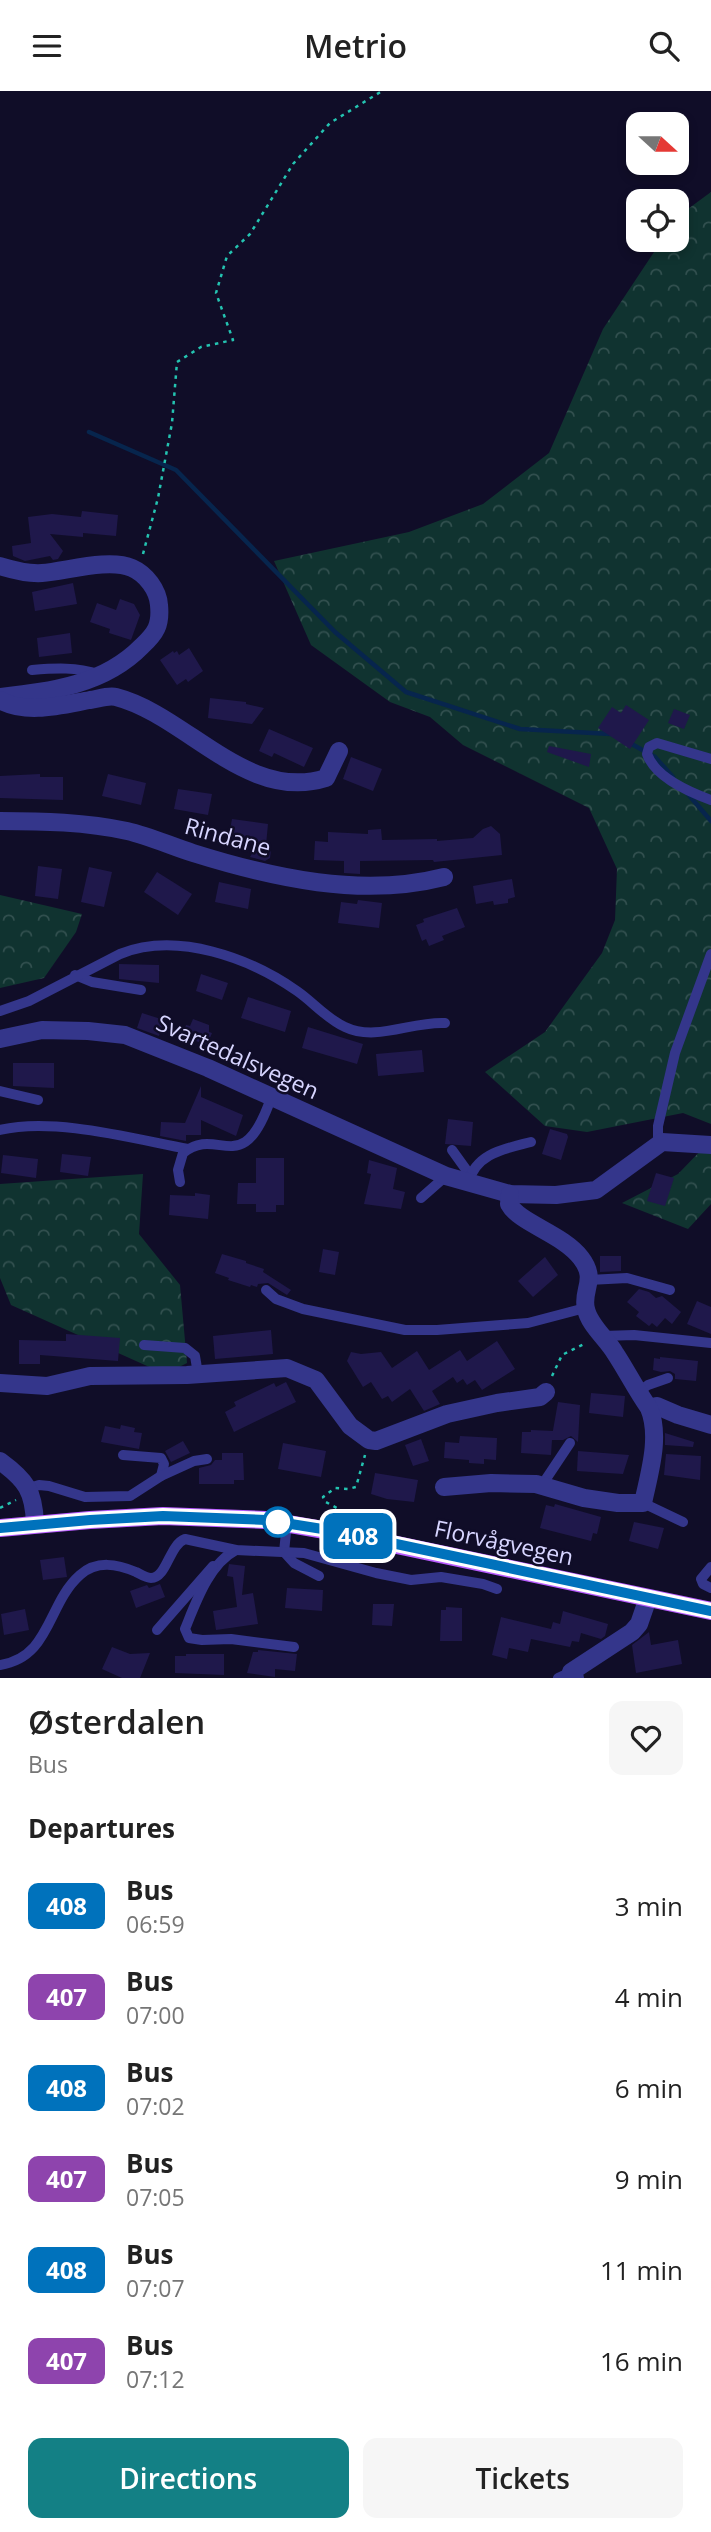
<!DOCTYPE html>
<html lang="en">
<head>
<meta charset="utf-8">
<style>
	:root { --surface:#fff; --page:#f6f6f6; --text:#222; --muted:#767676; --accent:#138085 }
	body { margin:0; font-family:"Open Sans",sans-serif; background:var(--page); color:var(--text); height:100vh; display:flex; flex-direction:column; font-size:26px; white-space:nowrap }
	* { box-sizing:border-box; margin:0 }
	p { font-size:23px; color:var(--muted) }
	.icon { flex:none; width:38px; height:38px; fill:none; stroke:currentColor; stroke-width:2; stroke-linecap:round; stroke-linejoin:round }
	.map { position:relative; height:1587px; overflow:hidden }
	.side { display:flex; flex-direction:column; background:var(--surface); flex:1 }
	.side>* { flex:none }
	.badge { padding:0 14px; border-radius:10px; font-size:24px; line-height:46px }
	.needle { width:46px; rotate:111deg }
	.fabs { position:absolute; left:626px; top:21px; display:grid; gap:14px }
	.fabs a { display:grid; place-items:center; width:63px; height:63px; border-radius:14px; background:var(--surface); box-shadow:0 4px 10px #0003; font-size:35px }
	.map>.badge { position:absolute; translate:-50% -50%; box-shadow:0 0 0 4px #fff }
	h2 { padding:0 28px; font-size:26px; line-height:63px }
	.round { display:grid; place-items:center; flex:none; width:74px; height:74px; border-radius:14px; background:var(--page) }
	.head { display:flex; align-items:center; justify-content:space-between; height:119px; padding:0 28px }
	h1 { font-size:33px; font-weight:600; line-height:52px }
	.primary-button { display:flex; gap:14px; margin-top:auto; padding:14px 28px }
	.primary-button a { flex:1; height:80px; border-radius:14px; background:var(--accent); color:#fff; font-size:28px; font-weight:600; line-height:80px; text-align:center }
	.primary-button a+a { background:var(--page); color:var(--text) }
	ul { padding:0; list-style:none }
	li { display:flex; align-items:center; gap:21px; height:91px; padding:0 28px }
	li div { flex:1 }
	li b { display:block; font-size:26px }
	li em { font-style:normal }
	li .badge { min-width:77px; font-weight:700; text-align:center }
	header { display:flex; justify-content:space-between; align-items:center; height:91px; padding:0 28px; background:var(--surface); font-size:32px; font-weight:600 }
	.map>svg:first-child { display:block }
	.forest { fill:url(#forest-crowns) }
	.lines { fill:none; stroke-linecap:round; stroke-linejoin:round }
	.stream { stroke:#07254d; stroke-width:4.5 }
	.building { fill:#1f184b }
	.path { stroke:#24c3b1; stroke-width:2.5; stroke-dasharray:3.5 5; stroke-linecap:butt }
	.service { stroke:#34368b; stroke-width:10 }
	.minor { stroke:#34368b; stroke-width:18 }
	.primary { stroke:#b95cff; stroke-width:18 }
	.line-casing { stroke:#fff; stroke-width:16 }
	.line { stroke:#0072bc; stroke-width:10 }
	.stop-dot { fill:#fff; stroke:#0072bc; stroke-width:3.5 }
	.labels { text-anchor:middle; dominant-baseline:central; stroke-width:5; stroke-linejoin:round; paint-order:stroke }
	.street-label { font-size:23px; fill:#d7d5ff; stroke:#100d28 }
</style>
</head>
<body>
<header><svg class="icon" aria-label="menu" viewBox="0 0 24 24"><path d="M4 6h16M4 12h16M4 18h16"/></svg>Metrio<svg class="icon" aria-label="search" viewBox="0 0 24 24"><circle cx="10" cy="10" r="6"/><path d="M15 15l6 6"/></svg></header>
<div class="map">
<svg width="711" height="1587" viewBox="0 0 711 1587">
	<defs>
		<pattern id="forest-crowns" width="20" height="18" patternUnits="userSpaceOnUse" patternTransform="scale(1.75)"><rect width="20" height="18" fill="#103330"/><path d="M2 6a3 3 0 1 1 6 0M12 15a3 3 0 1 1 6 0" fill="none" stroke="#32504f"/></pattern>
	</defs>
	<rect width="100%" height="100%" fill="#100d28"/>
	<!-- forest -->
	<g class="forest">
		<path d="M711,101V1033L683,1022L587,1041L545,1035L485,981L545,941L602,862L615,829L617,778L589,717L463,654L430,626L390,611L311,554L274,470L409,441L483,413L549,362L603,238L662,149H677V126Z"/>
		<path d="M0,804L82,823L76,841L44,887L0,897Z"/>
		<path d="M711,1049V1113L688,1138L622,1112L678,1083Z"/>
		<path d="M143,1083L139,1143L180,1194L187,1272L165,1283L11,1214L0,1187V1093Z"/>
	</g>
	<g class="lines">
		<!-- stream -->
		<g class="stream">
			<path d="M89,341L176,379L335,541L406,601L520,638L611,643"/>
			<path d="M628,651L655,666L673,686"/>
			<path d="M688,703L711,730"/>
		</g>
	</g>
	<!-- building -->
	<g class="building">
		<path d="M82,420L118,424L116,445L83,442V446L50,443L63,460L58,468L53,469L50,465L25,470L13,465L12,455L31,452L28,426L52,423L81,426Z"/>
		<path d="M73,492L77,513L35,520L32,501Z"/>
		<path d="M120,508L134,513L140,524L131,549L109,542L110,538L90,531L97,512L116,519Z"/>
		<path d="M70,542L72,562L39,566L37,547Z"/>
		<path d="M189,557L203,580L188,591L186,588L177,594L160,569L173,560L174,562L177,560L179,564Z"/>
		<path d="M210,607L246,611V613L264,617L252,633L208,627Z"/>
		<path d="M626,614L649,629L630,658L598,637L612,616L621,622Z"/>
		<path d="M674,618L690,624L684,638L668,632Z"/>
		<path d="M269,638L313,657L304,676L274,662L272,666L259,660Z"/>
		<path d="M549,655L591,663L589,676L547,661Z"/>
		<path d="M351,666L382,678L373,700L343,688Z"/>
		<path d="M40,683V686H63V709L0,707V685Z"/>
		<path d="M108,683L146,692L141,714L102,705Z"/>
		<path d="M178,698L212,703L208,724L174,718Z"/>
		<path d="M232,728L268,733L266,754L264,753L271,759L270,767L265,770L250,766L258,753L228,749Z"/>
		<path d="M491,735L500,743L502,764L434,771L433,769L360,770V783L344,782V770L314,769L315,750L328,751V741L368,743V739L381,738L382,749L437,748V750L473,747L483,738Z"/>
		<path d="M38,775L62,778L58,808L35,805Z"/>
		<path d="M89,776L112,781L104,816L81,811Z"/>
		<path d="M157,781L192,803L178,824L144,801Z"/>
		<path d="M512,788L515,806L508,808V812L494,814L493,810L476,813L473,795Z"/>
		<path d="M219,791L251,798L248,818L215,811Z"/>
		<path d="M358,809L382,812L379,837L338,832L341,811L357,813Z"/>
		<path d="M457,817L465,836L442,845L444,849L429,855L426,848L422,850L416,834L424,831L423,828Z"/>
		<path d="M119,873L159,874V892L119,888Z"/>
		<path d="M201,883L228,892L222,909L196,900Z"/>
		<path d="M248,906L291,920L285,941L241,927Z"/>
		<path d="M142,922L164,929L159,945L137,937Z"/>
		<path d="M193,928L209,934V941L212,942L207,954L182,945L186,934L190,935Z"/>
		<path d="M308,936L363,953L357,973L302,957Z"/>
		<path d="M422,959L424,981L378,985L376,963Z"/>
		<path d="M13,972H54V997L13,995Z"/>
		<path d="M201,995V1006L243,1024L236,1045L201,1029V1044H186V1050L160,1045L161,1031L185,1032Z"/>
		<path d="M448,1028L473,1031L471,1055L445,1053Z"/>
		<path d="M550,1038L567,1043L568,1046L561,1069L542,1063Z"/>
		<path d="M62,1063L91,1066L88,1085L60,1081Z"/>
		<path d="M3,1064L38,1068L36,1087L1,1082Z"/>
		<path d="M256,1067H284V1114H276V1121H256V1113H237L238,1092H256Z"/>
		<path d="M369,1069L397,1077L393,1098L405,1101L401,1118L364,1113L371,1083L367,1082Z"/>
		<path d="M656,1082L674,1087L665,1115L647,1110Z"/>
		<path d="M195,1102L210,1104L208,1128L169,1124L170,1104L195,1105Z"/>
		<path d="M323,1158L339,1161L335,1184L319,1181Z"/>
		<path d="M222,1163L246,1170V1172L264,1178L263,1181L291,1199L287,1204L268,1192L258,1193L257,1196L251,1194L250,1196L228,1189L229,1187L215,1182Z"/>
		<path d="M600,1165H621V1180L600,1181Z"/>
		<path d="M545,1166L558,1184L533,1206L518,1190Z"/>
		<path d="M639,1198L649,1201L656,1207L662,1205L681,1221L672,1233L665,1227L657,1236L652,1232L649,1235L636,1225L639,1221L627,1211Z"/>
		<path d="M697,1210L711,1216V1243L687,1233Z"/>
		<path d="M271,1239L273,1263L215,1268L213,1245Z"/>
		<path d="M66,1243L120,1247L118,1270L40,1264V1273H19V1249L66,1250Z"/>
		<path d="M497,1250L515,1278L482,1299L475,1289L467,1294L463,1288L457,1292L453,1286L432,1300L440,1313L424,1320L410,1298L392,1311L388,1305L382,1308L371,1291L363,1296L347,1270L351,1261L361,1263L381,1261L392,1277L417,1260L429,1279L460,1259L467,1270Z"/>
		<path d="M660,1266L698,1270L696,1290L675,1288V1283L670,1280L661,1281L653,1279L654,1267L660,1268Z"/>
		<path d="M286,1291L296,1311L234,1341L225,1321L236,1315L234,1311L274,1292L276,1296Z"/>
		<path d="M591,1302L625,1305L623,1326L589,1322Z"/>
		<path d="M558,1311L580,1314L578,1351L571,1345L563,1349H552L551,1364L521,1362L522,1341H531V1339L553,1340L552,1345Z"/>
		<path d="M121,1334L135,1337L134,1341L142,1342L139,1358L101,1351L105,1335L120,1338Z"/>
		<path d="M665,1342L694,1351L693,1356L665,1354Z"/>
		<path d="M460,1345L497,1347L496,1369L484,1368V1373L469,1372V1369L444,1367L445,1351L459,1352Z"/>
		<path d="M421,1348L429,1370L413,1375L405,1354Z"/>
		<path d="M183,1350L190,1362L171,1371L165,1360Z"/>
		<path d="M283,1352L326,1360L321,1386L278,1378Z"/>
		<path d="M578,1360L629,1364L623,1383L577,1380Z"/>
		<path d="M222,1362H243L244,1389H234V1393H199V1377L211,1374L215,1369H222Z"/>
		<path d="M666,1363L701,1365L700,1389L664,1384Z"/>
		<path d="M375,1382L418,1389L414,1411L387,1408L371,1403Z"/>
		<path d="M555,1413L601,1426L597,1443L593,1442L591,1450L540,1437L546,1414L554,1416Z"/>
		<path d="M634,1431L664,1437L658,1458L629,1450Z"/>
		<path d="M64,1466L67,1486L43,1489L40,1469Z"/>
		<path d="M229,1473L245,1475L242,1504L253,1502L258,1533L216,1539L213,1520L237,1516L233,1486L227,1485Z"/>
		<path d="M160,1493L165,1506L136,1517L130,1500L147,1494L149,1497Z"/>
		<path d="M287,1497L323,1499L322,1520L285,1517Z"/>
		<path d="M373,1513H394L392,1535L372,1534Z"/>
		<path d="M446,1516L462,1517V1550H440L441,1519H446Z"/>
		<path d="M25,1518L29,1539L4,1544L1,1523Z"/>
		<path d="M563,1520L608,1533L605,1545L601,1548L581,1542L579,1551L572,1550L570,1556L531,1548L528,1561L509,1557L507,1568L492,1564L501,1526L551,1538L553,1531L560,1533Z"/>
		<path d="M649,1541L651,1554L678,1549L682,1573L636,1582L632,1554Z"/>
		<path d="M112,1556L130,1563L150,1562L140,1587H122L102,1578Z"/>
		<path d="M258,1559L297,1563L295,1580L275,1578V1586L247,1582L253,1561H258Z"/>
		<path d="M186,1563H224V1584L175,1582V1565H186Z"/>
	</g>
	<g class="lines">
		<!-- path -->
		<g class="path">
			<path d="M143,463L158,407L172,332L177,271L201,256L233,249L216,202L227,165L250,143L293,73L330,32L382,0"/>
			<path d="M552,1285L562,1264L586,1252"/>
			<path d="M0,1417L16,1409"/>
			<path d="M348,1427V1423L324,1410L323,1406L335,1397L348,1398L356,1396L365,1364"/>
		</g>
		<!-- service -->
		<g class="service">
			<path d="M32,579C56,577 76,576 99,583"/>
			<path d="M711,668L657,652L649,656L647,663C655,686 689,701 711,709"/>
			<path d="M75,884L92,891L141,899"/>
			<path d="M0,920L29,910L120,863C177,840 250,867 297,900C313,911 327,928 345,936C376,951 412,930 445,932"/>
			<path d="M0,1000L38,1009"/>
			<path d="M0,1039C54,1026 134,1048 188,1058"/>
			<path d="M658,1053V1035L675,962L711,863"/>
			<path d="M452,1059L470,1084"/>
			<path d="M180,1091L178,1079L183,1062C219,1033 242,1091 271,1007"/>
			<path d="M468,1092C476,1062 504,1058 531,1051"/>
			<path d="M421,1107L446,1085"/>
			<path d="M589,1189L627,1187L670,1199"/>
			<path d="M266,1199L276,1208L303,1218L405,1239H437L528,1232L585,1217"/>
			<path d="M603,1245L634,1244L711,1252"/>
			<path d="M144,1254L185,1257L195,1265L198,1283"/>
			<path d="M638,1301L648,1294L668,1287"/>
			<path d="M123,1364L161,1367L164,1373L161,1385"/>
			<path d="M549,1395L546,1388L570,1352"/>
			<path d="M29,1397L39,1394L49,1395L85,1406L130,1405L161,1385L194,1370L207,1368"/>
			<path d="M643,1412L683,1431"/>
			<path d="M287,1432L284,1461L294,1472L319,1485"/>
			<path d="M236,1459C209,1473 196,1511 185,1538L189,1547L202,1549L231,1548L294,1556"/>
			<path d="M711,1476L701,1488L703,1493L711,1497"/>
			<path d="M157,1539L213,1475"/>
			<path d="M0,1574C51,1566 47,1513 80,1484C97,1469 117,1473 136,1481C140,1483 146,1487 151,1487C167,1487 169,1454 185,1448L236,1459L304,1462L376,1482L411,1489L441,1486L483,1493L497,1498"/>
			<path d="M558,1587L571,1581"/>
		</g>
		<!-- minor -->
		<g class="minor">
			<path d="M0,475C13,479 28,483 42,482C67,480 109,467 132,477C146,483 158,499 159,514C161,534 156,542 142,555C104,594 52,600 0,606"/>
			<path d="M0,609C26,624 62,614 90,609C98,608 108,604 116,606C186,624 247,712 326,687L339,660"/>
			<path d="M0,730C42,730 86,731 127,740C149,745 171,755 193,762C273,787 362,807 444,786"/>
			<path d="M0,948L42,939L88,940L125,944L208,977L446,1085L510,1103L556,1104L596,1099L662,1051L711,1054"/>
			<path d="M0,1292L47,1295L90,1285L187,1284L287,1277L316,1289L350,1335L369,1349L376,1350L447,1323L497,1312L540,1306L546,1301"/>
			<path d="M649,1317L657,1315L678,1324L711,1334"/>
			<path d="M0,1370C26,1389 34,1400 35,1433"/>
			<path d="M444,1396L491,1392L536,1393L584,1407L618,1412H643C649,1383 661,1346 649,1317C636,1299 627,1280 615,1262C607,1248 589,1234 586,1218C581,1199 598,1189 581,1167C563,1143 519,1132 509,1113L510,1103"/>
			<path d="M575,1587L571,1581L632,1541L639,1533L648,1507"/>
		</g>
		<!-- primary -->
		<path class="primary" d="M0,1437L90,1429L163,1425L266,1429L335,1441L711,1520"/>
	</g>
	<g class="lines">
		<!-- line casing -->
		<g class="line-casing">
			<path id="line" d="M0,1437L90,1429L163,1425L266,1429L335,1440L711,1520"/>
		</g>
		<!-- line -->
		<use href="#line" class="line"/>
	</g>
	<!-- markers -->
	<circle class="stop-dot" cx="278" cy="1431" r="14"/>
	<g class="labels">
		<!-- street labels -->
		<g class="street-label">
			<text transform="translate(228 745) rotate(15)">Rindane</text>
			<text transform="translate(238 965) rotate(24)">Svartedalsvegen</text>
			<text transform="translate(504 1451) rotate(12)">Florvågvegen</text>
		</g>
	</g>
</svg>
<div class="fabs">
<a><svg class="needle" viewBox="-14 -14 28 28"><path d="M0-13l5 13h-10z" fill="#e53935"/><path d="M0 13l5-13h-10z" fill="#767676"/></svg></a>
<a><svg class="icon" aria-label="locate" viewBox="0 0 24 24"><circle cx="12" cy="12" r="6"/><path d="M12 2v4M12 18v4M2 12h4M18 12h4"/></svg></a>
</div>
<b class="badge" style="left:358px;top:1445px;background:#0072bc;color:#fff">408</b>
</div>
<section class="side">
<div class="head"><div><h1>Østerdalen</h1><p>Bus</p></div><a class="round"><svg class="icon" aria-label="heart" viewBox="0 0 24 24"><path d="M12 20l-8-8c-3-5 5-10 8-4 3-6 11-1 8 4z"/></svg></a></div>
<h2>Departures</h2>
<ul>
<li><span class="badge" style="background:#0072bc;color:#fff">408</span><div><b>Bus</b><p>06:59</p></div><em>3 min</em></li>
<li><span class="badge" style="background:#8e44ad;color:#fff">407</span><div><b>Bus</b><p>07:00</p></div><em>4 min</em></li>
<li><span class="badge" style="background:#0072bc;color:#fff">408</span><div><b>Bus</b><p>07:02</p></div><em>6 min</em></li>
<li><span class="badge" style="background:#8e44ad;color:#fff">407</span><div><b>Bus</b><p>07:05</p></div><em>9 min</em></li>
<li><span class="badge" style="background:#0072bc;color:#fff">408</span><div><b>Bus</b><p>07:07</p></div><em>11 min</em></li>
<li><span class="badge" style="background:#8e44ad;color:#fff">407</span><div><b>Bus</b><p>07:12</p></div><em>16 min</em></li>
</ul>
<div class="primary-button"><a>Directions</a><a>Tickets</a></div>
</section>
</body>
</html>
